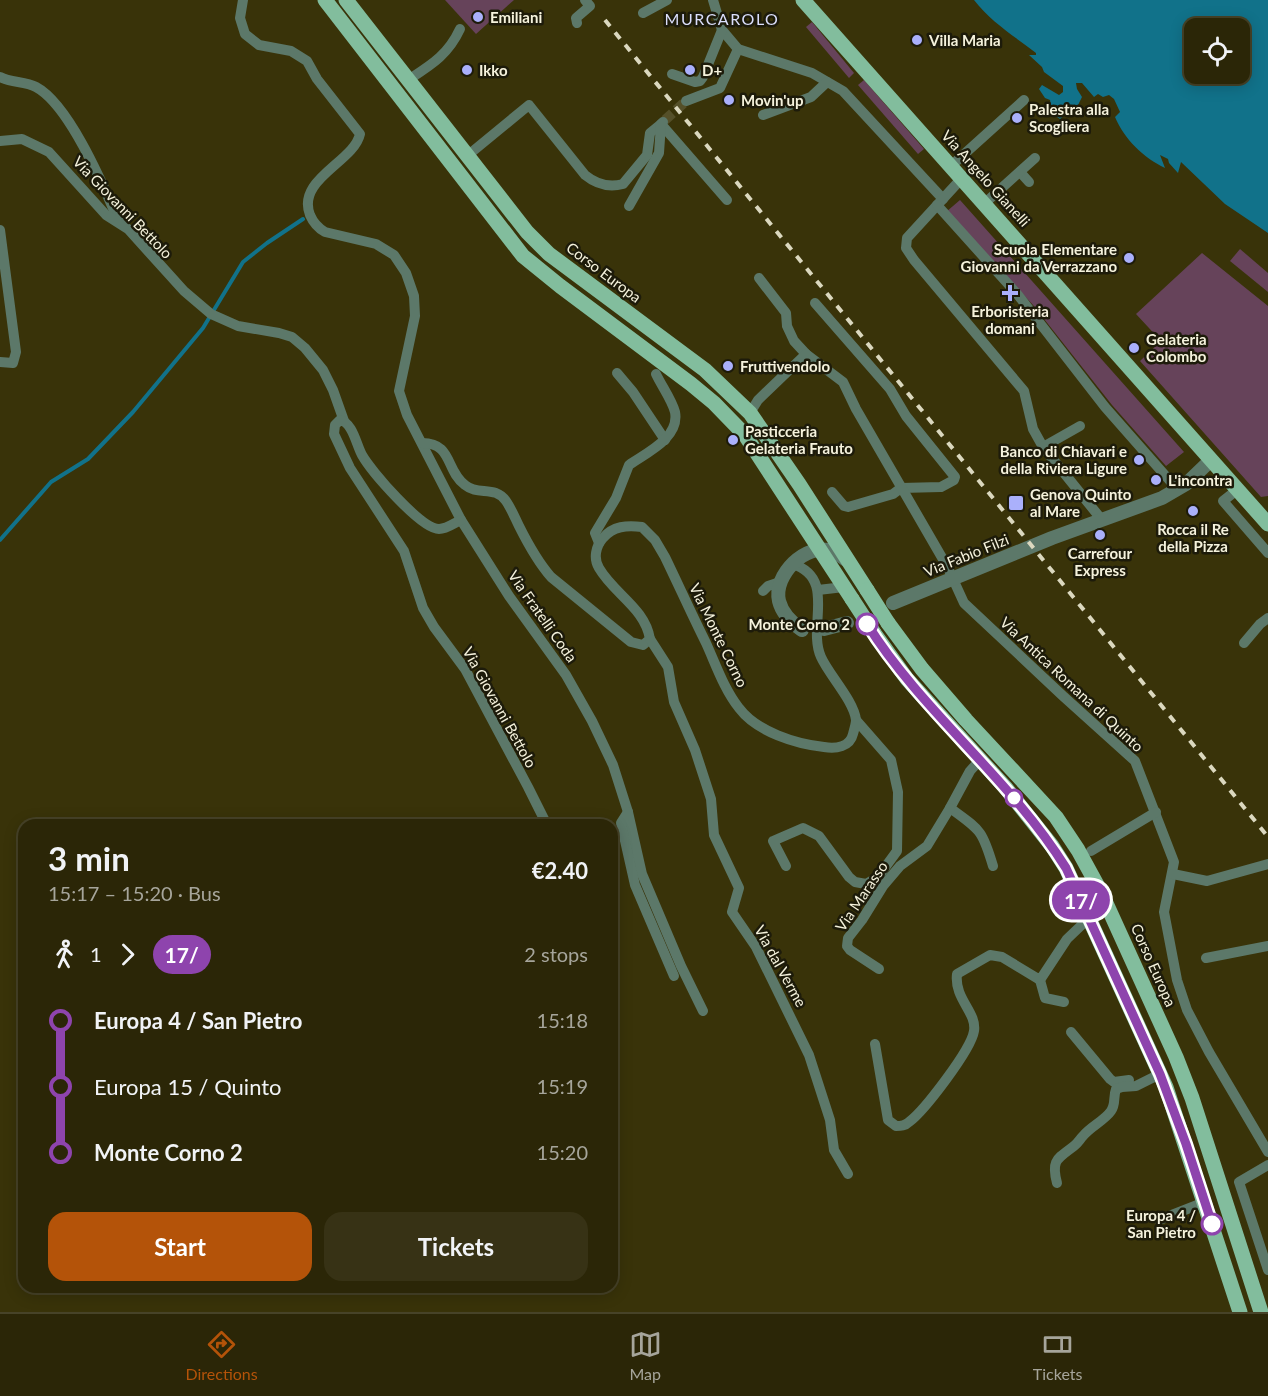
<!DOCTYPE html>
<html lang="en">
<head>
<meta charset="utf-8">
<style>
	:root { --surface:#2b2607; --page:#373215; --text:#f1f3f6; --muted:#a6a59b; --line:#474328; --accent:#b45309 }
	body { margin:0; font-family:Lato,sans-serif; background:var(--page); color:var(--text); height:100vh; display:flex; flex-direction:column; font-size:22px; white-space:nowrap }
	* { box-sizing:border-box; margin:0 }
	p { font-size:20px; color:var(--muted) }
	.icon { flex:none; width:33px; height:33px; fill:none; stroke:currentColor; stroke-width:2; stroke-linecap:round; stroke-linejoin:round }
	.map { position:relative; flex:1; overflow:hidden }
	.side { position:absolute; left:18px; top:819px; width:600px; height:474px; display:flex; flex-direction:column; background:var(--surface); border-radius:18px; box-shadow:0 3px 15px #0003,0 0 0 2px var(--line) }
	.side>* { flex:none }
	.badge { padding:0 12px; border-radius:20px; font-size:21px; line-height:39px }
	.tools { position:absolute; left:1184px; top:18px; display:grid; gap:12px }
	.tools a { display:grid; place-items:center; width:66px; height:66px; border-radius:12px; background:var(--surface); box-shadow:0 3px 15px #0003,0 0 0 2px var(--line); font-size:30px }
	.map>.badge { position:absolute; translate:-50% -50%; box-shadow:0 0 0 3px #fff }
	.legs { display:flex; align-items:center; gap:9px; height:66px; padding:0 30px; font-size:20px }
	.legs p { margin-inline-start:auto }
	.summary { display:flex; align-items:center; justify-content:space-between; height:102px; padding:0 30px }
	h1 { font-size:33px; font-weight:700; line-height:45px }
	.cta { display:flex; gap:12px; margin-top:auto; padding:12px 30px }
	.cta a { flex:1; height:69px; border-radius:18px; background:var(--accent); color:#fff; font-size:24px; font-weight:700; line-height:69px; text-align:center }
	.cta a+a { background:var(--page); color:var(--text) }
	ul { padding:0 30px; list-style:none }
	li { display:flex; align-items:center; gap:21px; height:66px; font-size:22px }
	li i { display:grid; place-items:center; width:9px; height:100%; margin:0 8px; background:currentColor }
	li i::after { content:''; width:15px; height:15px; margin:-8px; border:4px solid; border-radius:50%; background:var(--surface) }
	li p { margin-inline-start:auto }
	li:first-child i { background:linear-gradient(#0000 50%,currentColor 0) }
	li:last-child i { background:linear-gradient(currentColor 50%,#0000 0) }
	.dock { display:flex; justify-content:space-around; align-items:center; height:84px; border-top:2px solid var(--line); background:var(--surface); font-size:16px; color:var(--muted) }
	.dock a { display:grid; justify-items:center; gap:3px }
	.dock .active { color:var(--accent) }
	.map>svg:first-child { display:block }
	.green { fill:#66435a }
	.water { fill:#11728a; fill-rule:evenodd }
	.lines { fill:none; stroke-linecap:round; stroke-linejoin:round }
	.stream { stroke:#11728a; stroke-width:4 }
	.minor-tunnel { stroke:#555029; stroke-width:10; stroke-dasharray:10 5; stroke-linecap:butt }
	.minor { stroke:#5c7869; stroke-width:10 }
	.tertiary { stroke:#5c7869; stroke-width:14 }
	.primary { stroke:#82bd9d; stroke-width:15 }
	.rail { stroke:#dbd8bf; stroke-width:4; stroke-dasharray:8 8; stroke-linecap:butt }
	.primary-bridge { stroke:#82bd9d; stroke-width:15 }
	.line-1-casing { stroke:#fff; stroke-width:14 }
	.line-1 { stroke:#8e44ad; stroke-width:9 }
	.poi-dot { fill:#aab0fb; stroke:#1d1b0a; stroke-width:2 }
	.stop-1-dot { fill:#fff; stroke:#8e44ad; stroke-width:3 }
	.labels { text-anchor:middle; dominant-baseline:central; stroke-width:5; stroke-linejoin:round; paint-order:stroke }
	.poi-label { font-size:15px; font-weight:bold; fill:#f5f2dc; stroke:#1d1b0a; text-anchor:start }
	.street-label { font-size:15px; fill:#f5f2dc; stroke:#1d1b0a }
	.stop-label { font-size:15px; font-weight:bold; fill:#f5f2dc; stroke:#1d1b0a; text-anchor:end }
	.neighbourhood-label { font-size:16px; letter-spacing:1.5px; fill:#dbdefb; stroke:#1d1b0a }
</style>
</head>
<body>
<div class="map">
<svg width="1268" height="1312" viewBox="0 0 1268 1312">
	<rect width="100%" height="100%" fill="#393309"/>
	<!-- green -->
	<g class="green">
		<path d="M445,0H514L476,34Z"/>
		<path d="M812,22L854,73L849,78L806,27Z"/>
		<path d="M864,80L924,149L918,154L858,85Z"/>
		<path d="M960,200L1184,452L1166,466L1112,405L1033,305L946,212Z"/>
		<path d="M1240,249L1268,273V292L1230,261Z"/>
		<path d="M1202,253L1268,306V496L1261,497L1140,361L1161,341L1136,314Z"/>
	</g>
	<!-- water -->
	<path class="water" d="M974,0H1268V233L1225,204L1181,162L1178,173L1169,163L1168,159L1160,155L1165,168C1144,158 1124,139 1115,117L1120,112L1114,99L1109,95L1103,97L1098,94L1094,97L1082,83H1076L1077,89L1082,97L1076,109L1072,110L1060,119C1046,108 1053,114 1050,100L1045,98L1039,89L1042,85L1059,95L1063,92V86L1044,72L1042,67L1029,55H1036V53C1014,36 991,22 974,0ZM1194,28H1239V74H1194Z"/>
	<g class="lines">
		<!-- stream -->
		<path class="stream" d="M0,540L51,482L88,459L133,412L203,328L243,262L267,243L303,219"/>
		<!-- minor-tunnel -->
		<path class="minor-tunnel" d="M665,120L686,101"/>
		<!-- minor -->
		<g class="minor">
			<path d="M243,0L240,18L245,34L259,45L291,51L307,61L317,79L360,134C354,162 296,179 310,215C313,222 318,228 325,232L376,244L394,255L406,273L414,296L415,316L399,391L407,415L461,520L509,596L566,675L592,721L613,765L628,812L642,874L681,966L703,1011"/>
			<path d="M713,0L722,30L738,49L812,73L843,91L943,199"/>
			<path d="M643,13L667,0"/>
			<path d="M577,23L576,18L590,6L585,0"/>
			<path d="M672,74L695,82L700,81L703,77L722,30"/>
			<path d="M0,77C11,83 25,81 36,87C68,104 101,180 115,213L122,222"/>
			<path d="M408,80C431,65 448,55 460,29"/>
			<path d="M686,101L720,88L738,49"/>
			<path d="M763,115L811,97L827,82"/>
			<path d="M0,141L22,139L49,152L106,215L128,229L184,291L211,314L238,326L279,333L292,337L305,348L323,370L333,390L344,421"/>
			<path d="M467,156L529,105L585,175C596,184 608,188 623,184L647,155L650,133L661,124L727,200"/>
			<path d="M951,166L1024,100"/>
			<path d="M1020,172L1029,182"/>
			<path d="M962,178L907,238L906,248L914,260L1024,391L1033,429L1043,447L1102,520"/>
			<path d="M985,203L1035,158"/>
			<path d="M937,205L1018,295L1105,407L1178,490"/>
			<path d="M629,206L659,153L661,124L663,122"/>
			<path d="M0,230L16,352L13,363L0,362"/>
			<path d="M759,278L786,313L787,326L794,341L806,354"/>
			<path d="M815,303L890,389L906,416L955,477L954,480L941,487L901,488L893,494L848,507L844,506L832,492"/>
			<path d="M617,373L633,392L665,440"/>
			<path d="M750,413L758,400L806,354L843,382L856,409L948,568L964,603L1063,696L1135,761L1174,862L1164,912L1177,980L1187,1010L1209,1052L1268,1152"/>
			<path d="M422,443C453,443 445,470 465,485C478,496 495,485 506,501C511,508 515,518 519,526C528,544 537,561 551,577L631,642L643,645L650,639C645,608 614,594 599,568C593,558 596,546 603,538C613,526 627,525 642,527L655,540L665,557C679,586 692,615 706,643C716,665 724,689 739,708C757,732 796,744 824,747C836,749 850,747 853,734C854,730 856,724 856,720C854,701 829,675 821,657C807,626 837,579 793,564"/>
			<path d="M1043,447L1080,426"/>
			<path d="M1237,490L1223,501L1268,553"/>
			<path d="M461,520C454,523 447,529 439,529C421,529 371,471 362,455C356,444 353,423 340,420L335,425L334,434L350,468L404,551L423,608L434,627L465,669L528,787L544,819V825"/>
			<path d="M599,543L595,533L616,498L629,465C646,453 680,438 675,412C672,400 661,385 656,374"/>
			<path d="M818,590L844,587"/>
			<path d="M763,591L768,586L780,582"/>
			<path d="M650,639L668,667L674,702L695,750L711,799L714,835L739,888L732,912L756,947L809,1055L830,1120L834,1150L848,1174"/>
			<path d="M1244,643L1260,624L1268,618"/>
			<path d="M980,760L970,771L950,808C980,830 982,829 993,866"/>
			<path d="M628,812L621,823L635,885L674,976"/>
			<path d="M1091,851L1156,812"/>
			<path d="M786,866L773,841L803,828L819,836L849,877L855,882L866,884L878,877L897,851L898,792L891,760L856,720"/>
			<path d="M1173,874L1207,881L1268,864"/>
			<path d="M1206,958L1268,946"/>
			<path d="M879,969L850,950L847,946L848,938L862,920L883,886L900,866L927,846L950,808"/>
			<path d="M1040,980L1045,998L1064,1002"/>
			<path d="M1071,1032L1110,1079L1114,1082L1129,1080"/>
			<path d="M875,1044L888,1120L896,1126C901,1126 905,1126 909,1122C924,1111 971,1050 974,1031C977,1012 954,999 957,974L990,955L1002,957L1040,980L1067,939L1089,918"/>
			<path d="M1268,1165L1239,1182L1268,1270"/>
			<path d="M1057,1183C1051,1160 1057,1159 1074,1146C1078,1143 1080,1139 1083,1136C1091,1126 1104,1121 1111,1111C1116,1104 1113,1097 1116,1089L1122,1087L1136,1086L1160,1074"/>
			<path d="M1159,1220L1205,1202"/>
		</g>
		<!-- tertiary -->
		<g class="tertiary">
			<path d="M893,603L1052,538L1162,498L1186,484L1211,460"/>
			<path d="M824,629L847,623"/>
			<path d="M802,630C792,623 782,613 779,601C773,575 806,542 832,551C837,553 843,558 848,561"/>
		</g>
		<!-- primary -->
		<g class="primary">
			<path d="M325,0L523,256L560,286L691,384L714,403L745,435L852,599"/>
			<path d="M346,0L527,232L549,254L705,370L750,413L799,484L867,590"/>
			<path d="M803,0L1268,524"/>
			<path d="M888,623L922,669L966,720L1056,817L1078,850L1101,892L1176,1057L1192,1098L1261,1312"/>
			<path d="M874,633L907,679L1005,787L1052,846L1066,868L1166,1087L1240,1312"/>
		</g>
		<!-- rail -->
		<path class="rail" d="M605,20L1268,837"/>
		<!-- primary-bridge -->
		<g class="primary-bridge">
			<path d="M867,590L888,623"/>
			<path d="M852,599L874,633"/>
		</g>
	</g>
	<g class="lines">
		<!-- line-1 casing -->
		<g class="line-1-casing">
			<path id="line-1" d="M867,624C923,713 1010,778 1066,868L1160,1074L1186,1144L1212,1224"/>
		</g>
		<!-- line-1 -->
		<use href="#line-1" class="line-1"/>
	</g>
	<!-- markers -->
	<g class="poi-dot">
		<circle cx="478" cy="17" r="6"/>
		<circle cx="917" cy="40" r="6"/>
		<circle cx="467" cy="70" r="6"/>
		<circle cx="690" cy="70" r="6"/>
		<circle cx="729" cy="100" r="6"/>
		<circle cx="1017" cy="118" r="6"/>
		<circle cx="1129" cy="258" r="6"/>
		<path d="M1007 284h6v6h6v6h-6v6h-6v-6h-6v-6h6z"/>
		<circle cx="1134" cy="348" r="6"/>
		<circle cx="728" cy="366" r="6"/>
		<circle cx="733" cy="440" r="6"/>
		<circle cx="1139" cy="460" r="6"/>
		<circle cx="1156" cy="480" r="6"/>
		<rect x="1008" y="495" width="16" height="16" rx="3"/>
		<circle cx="1193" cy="511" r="6"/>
		<circle cx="1100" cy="535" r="6"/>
	</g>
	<g class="stop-1-dot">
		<circle cx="867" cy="624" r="10"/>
		<circle cx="1014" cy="798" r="8"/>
		<circle cx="1212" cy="1224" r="10"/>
	</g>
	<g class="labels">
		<!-- poi labels -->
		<g class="poi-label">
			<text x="490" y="17">Emiliani</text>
			<text x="929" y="40">Villa Maria</text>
			<text x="479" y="70">Ikko</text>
			<text x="702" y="70">D+</text>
			<text x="741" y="100">Movin'up</text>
			<text x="1029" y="109">Palestra alla<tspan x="1029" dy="17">Scogliera</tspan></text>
			<text x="1117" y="249" text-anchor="end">Scuola Elementare<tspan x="1117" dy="17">Giovanni da Verrazzano</tspan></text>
			<text x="1010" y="311" text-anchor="middle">Erboristeria<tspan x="1010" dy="17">domani</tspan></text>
			<text x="1146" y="339">Gelateria<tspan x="1146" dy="17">Colombo</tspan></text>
			<text x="740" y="366">Fruttivendolo</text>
			<text x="745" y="431">Pasticceria<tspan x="745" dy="17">Gelateria Frauto</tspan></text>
			<text x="1127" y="451" text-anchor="end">Banco di Chiavari e<tspan x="1127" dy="17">della Riviera Ligure</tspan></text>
			<text x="1168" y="480">L'incontra</text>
			<text x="1030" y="494">Genova Quinto<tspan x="1030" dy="17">al Mare</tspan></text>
			<text x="1193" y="529" text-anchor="middle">Rocca il Re<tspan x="1193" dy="17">della Pizza</tspan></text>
			<text x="1100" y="553" text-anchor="middle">Carrefour<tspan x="1100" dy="17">Express</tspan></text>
		</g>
		<!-- street labels -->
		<g class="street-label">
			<text transform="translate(986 178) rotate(48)">Via Angelo Gianelli</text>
			<text transform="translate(123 207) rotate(46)">Via Giovanni Bettolo</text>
			<text transform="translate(604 272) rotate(37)">Corso Europa</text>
			<text transform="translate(966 555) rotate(-22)">Via Fabio Filzi</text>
			<text transform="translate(543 616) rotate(55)">Via Fratelli Coda</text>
			<text transform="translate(719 635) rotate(64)">Via Monte Corno</text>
			<text transform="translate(1072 684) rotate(43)">Via Antica Romana di Quinto</text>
			<text transform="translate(500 707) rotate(61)">Via Giovanni Bettolo</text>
			<text transform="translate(861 896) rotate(-56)">Via Marasso</text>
			<text transform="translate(1154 965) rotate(66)">Corso Europa</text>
			<text transform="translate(781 966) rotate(61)">Via dal Verme</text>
		</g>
		<!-- stop labels -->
		<g class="stop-label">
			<text x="850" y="624">Monte Corno 2</text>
			<text x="1196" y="1215">Europa 4 /<tspan x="1196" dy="17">San Pietro</tspan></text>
		</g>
		<!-- neighbourhood labels -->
		<g class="neighbourhood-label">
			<text x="722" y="18">MURCAROLO</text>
		</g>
	</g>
</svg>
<div class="tools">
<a><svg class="icon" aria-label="locate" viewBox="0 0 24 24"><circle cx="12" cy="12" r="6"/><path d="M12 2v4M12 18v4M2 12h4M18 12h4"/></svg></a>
</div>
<b class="badge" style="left:1081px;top:900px;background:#8e44ad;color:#fff">17/</b>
<section class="side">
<div class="summary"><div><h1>3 min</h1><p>15:17 – 15:20 · Bus</p></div><b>€2.40</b></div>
<div class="legs"><svg class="icon" aria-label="walk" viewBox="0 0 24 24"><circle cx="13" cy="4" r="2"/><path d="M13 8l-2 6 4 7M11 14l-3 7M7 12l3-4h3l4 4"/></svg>1<svg class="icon" aria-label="forward" viewBox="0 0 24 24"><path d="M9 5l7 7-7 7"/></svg><b class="badge" style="background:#8e44ad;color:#fff">17/</b><p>2 stops</p></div>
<ul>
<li><i style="color:#8e44ad"></i><b>Europa 4 / San Pietro</b><p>15:18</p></li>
<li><i style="color:#8e44ad"></i><span>Europa 15 / Quinto</span><p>15:19</p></li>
<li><i style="color:#8e44ad"></i><b>Monte Corno 2</b><p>15:20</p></li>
</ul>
<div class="cta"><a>Start</a><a>Tickets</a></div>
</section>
</div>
<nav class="dock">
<a class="active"><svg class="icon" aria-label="directions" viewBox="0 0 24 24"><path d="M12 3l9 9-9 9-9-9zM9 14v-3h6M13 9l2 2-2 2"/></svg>Directions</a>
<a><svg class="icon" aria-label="map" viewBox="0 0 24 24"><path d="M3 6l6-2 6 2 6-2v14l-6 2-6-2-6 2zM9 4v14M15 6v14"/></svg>Map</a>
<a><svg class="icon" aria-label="tickets" viewBox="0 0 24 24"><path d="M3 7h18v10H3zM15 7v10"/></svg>Tickets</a>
</nav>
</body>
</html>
